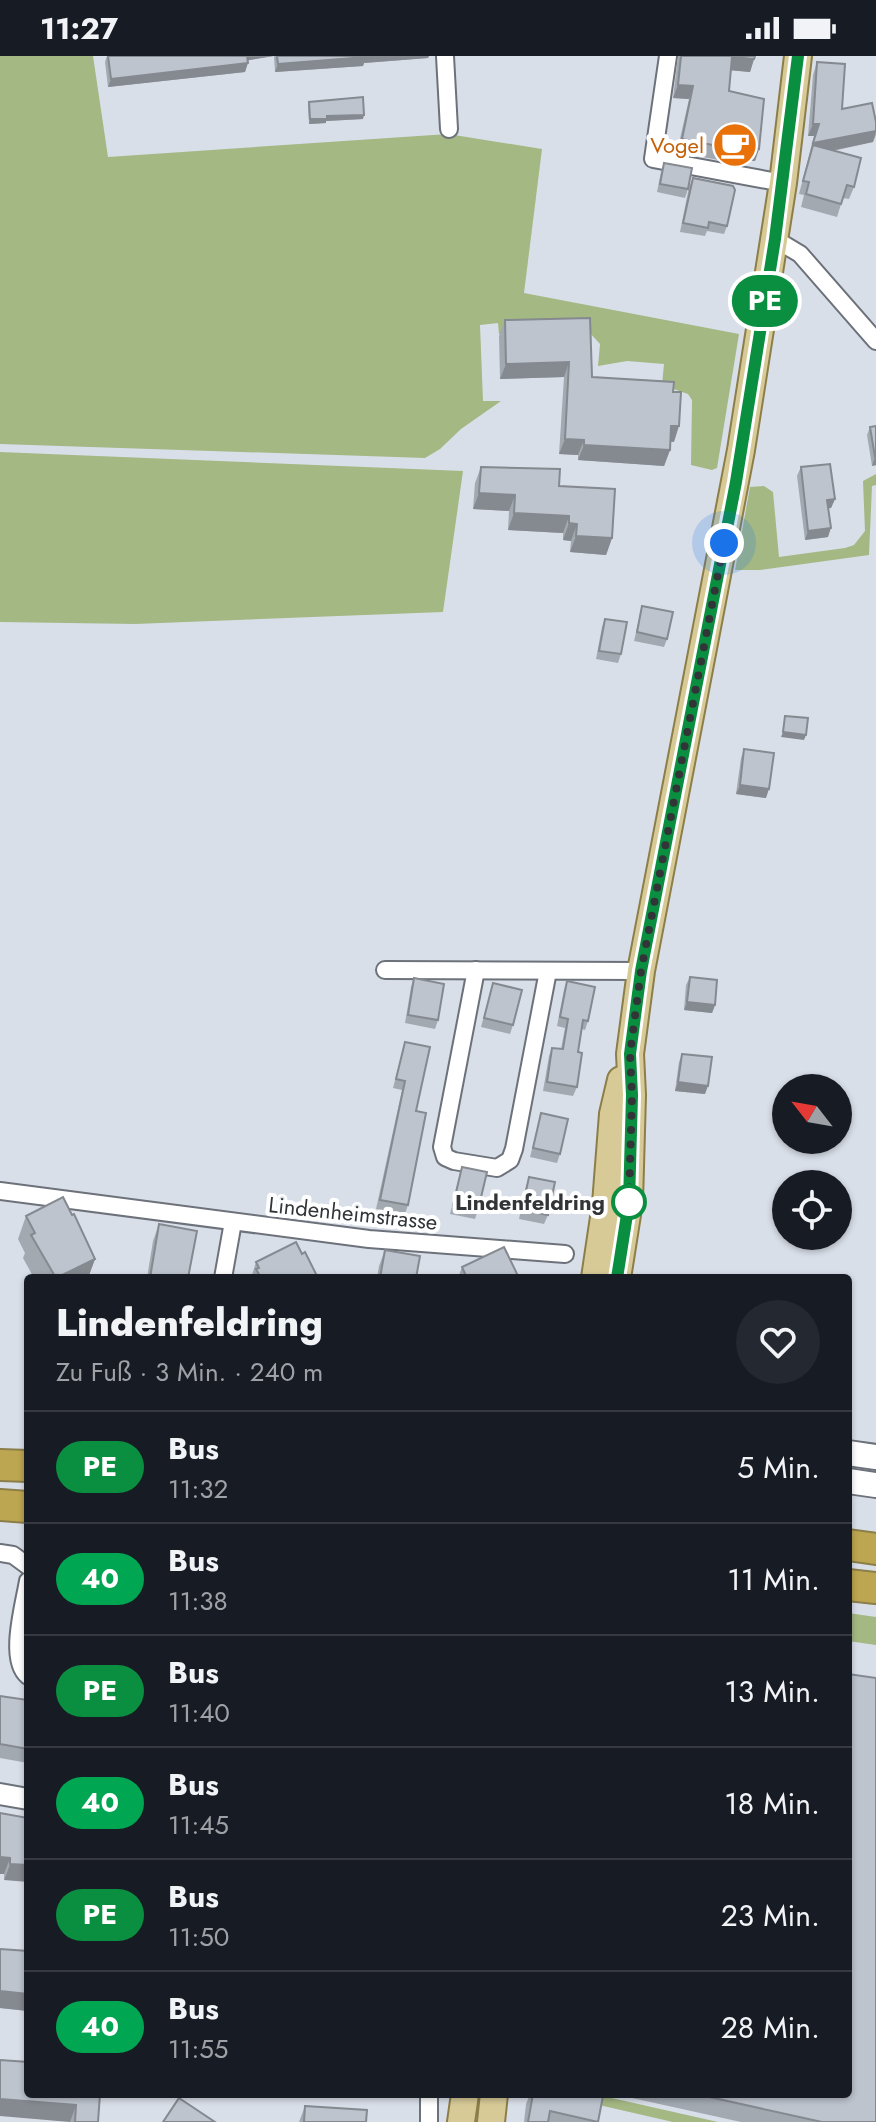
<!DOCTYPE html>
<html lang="de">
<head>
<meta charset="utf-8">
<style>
	:root { --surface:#171b24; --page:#242831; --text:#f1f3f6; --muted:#9ea1a6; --line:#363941 }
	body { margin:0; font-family:Jost,sans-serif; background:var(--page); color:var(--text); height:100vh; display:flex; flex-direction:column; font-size:30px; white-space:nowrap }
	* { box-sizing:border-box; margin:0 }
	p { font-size:26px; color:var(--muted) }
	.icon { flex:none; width:44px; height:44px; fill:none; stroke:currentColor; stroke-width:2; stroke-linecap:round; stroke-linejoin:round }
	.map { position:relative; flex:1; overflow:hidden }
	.panel { position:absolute; left:24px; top:1218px; width:828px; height:824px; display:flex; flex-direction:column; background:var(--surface); border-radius:8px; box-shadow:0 2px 6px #0004 }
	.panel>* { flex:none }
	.badge { padding:0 16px; border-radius:26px; font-size:28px; line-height:52px }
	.needle { width:52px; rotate:301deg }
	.controls { position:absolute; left:772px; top:1018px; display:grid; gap:16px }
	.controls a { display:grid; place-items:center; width:80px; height:80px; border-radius:50%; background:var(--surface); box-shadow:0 2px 6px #0004; font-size:40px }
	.you { position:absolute; width:40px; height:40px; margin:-20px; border:6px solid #fff; border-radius:50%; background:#1a73e8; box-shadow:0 0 0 12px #1a73e833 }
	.map>.badge { position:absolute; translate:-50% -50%; box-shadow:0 0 0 4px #fff }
	.round { display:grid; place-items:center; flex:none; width:84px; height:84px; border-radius:42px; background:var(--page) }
	.overview { display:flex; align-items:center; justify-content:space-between; height:136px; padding:0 32px }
	h1 { font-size:38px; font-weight:800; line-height:60px }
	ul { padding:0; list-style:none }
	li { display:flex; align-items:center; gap:24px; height:112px; padding:0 32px; border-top:2px solid var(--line) }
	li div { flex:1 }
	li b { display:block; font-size:30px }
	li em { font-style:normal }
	li .badge { min-width:88px; font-weight:700; text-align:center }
	.status { display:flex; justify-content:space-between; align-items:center; height:56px; padding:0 40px; background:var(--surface); direction:ltr }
	.status svg { height:22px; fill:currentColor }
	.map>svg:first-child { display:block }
	.green { fill:#a4b883 }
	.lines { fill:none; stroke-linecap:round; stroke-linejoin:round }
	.minor-casing { stroke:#6c717a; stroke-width:20 }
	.tertiary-casing { stroke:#6c717a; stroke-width:24 }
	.secondary-casing { stroke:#6c717a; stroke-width:28 }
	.primary-casing { stroke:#8c7e48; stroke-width:30 }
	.motorway-casing { stroke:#8c7e48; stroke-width:34 }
	.minor { stroke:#fff; stroke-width:16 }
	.tertiary { stroke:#fff; stroke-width:20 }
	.secondary { stroke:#fff; stroke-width:24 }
	.primary { stroke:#d7ca97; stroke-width:26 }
	.motorway { stroke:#bda651; stroke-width:30 }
	.wall { fill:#a3a9b1 }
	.shaded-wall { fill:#858990 }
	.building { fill:#bec4ce; stroke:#858990; stroke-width:2 }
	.line-casing { stroke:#fff; stroke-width:18 }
	.line { stroke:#0a8f40; stroke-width:12 }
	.walk { stroke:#323538; stroke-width:8; stroke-dasharray:0 14.4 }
	.stop-dot { fill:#fff; stroke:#0a8f40; stroke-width:4 }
	.labels { text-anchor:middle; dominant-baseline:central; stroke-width:8; stroke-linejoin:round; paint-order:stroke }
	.food-label { font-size:22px; fill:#c56008; stroke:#fff; text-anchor:end }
	.stop-label { font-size:22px; font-weight:bold; fill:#323538; stroke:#fff; text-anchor:end }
	.street-label { font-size:22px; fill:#323538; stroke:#fff }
</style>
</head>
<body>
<div class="status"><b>11:27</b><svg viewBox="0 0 49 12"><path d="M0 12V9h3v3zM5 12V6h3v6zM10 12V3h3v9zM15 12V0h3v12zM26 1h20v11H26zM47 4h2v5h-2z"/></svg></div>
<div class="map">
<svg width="876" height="2066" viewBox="0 0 876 2066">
	<rect width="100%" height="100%" fill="#d9dfe9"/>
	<!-- green -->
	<g class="green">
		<path d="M0,0H93L108,101L448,78L542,93L524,237L739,278L717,412L712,414L691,409L692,344L688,338L662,329L664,308L627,305L598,310L600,288L589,276L499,278L498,267L480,269L483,345H501L461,373L440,393L425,402L0,388Z"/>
		<path d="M0,396L463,415L443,556L135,568L0,566Z"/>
		<path d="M876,418V429L872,430L869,499L760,514H735L750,431L764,430L773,436L779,501L845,492L854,489L865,475L863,425Z"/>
		<path d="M848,1557L876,1561V1589L848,1585Z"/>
		<path d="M551,2038H594L718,2066H673Z"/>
	</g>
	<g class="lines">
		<!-- minor casing -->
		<g class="minor-casing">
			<g id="minor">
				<path d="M445,0L449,73"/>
				<path d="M668,0L653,103L783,127"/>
				<path d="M775,183L800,198L876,285"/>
				<path d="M385,914L641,915"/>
				<path d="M476,914L442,1091L445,1101L454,1105L497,1112L510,1104L514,1093L548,915"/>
				<path d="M0,1135L369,1183L565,1198"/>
				<path d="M223,1222L233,1166"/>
				<path d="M0,1497L13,1499L28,1510"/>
				<path d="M28,1525C24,1549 8,1604 28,1620"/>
				<path d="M429,2066V2038"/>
			</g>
		</g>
		<!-- tertiary casing -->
		<g class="tertiary-casing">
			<path id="tertiary" d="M0,1738L28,1743"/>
		</g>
		<!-- secondary casing -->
		<g class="secondary-casing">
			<g id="secondary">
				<path d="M848,1397L876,1401"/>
				<path d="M848,1425L876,1429"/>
			</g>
		</g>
		<!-- primary casing -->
		<g class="primary-casing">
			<g id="primary">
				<path d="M595,1222L606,1148L613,1058L621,1024"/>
				<path d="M617,1222L629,1146L632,1039L630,998L641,915L741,394L783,127L798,0"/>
				<path d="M461,2066L465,2038"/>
				<path d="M491,2066L494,2038"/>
			</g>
		</g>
		<!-- motorway casing -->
		<g class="motorway-casing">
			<g id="motorway">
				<path d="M0,1409L28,1410"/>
				<path d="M0,1449L28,1451"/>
				<path d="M848,1489L876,1493"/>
				<path d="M848,1529L876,1532"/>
			</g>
		</g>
		<!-- minor -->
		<use href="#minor" class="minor"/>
		<!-- tertiary -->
		<use href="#tertiary" class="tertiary"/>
		<!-- secondary -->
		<use href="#secondary" class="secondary"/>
		<!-- primary -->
		<use href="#primary" class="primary"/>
		<!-- motorway -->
		<use href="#motorway" class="motorway"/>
	</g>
	<!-- wall -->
	<g class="wall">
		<path d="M107,0H429L428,2L364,7L363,10L275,16L274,0L248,4L245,16L108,31L105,6Z"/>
		<path d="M678,0H755L750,16L731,14L729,35L759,93L755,105L735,103L734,107L677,96L689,43L673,42Z"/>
		<path d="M817,6L842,53L876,66V79L873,86L833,95L854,131L849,143L843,142L837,161L801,151L804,139L799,138L814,80H808L813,19Z"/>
		<path d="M309,46L363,63L326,65V67L309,68L308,50Z"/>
		<path d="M664,107L688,133L685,142L657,136L661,116Z"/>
		<path d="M693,122L727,170L724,178L707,175L705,180L680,176L689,131Z"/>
		<path d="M505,264L592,321L674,386H670V394L664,410L578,404V399L559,398L564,321L500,323L499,280Z"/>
		<path d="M870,371L876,409L872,410L867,379Z"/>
		<path d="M481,411L559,430L612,482L606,499L570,496L571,485L563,484V477L508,474L509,455L473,453L475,427Z"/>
		<path d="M801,411L835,443L831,452H828V481L805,484L797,420Z"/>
		<path d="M642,550L667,583L664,591L634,585Z"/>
		<path d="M605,563L621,598L618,607L596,603L602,571Z"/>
		<path d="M744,693L766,742L736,738L741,702Z"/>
		<path d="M690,921L715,949L712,957L684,954L686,929Z"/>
		<path d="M414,922L438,964L435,973L405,967L411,931Z"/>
		<path d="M567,925L588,965L585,974L582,973L578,996L577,1031L573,1040L543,1035L549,1000L552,992L561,993L565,972L557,970L564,934Z"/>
		<path d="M493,927L513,969L510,978L481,971Z"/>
		<path d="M405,986L408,1149L405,1158L376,1153L402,1034L393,1032Z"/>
		<path d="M682,998L705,1038L675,1035L679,1006Z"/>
		<path d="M541,1057L560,1098L557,1107L530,1101Z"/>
		<path d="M462,1111L478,1154L475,1163L450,1158Z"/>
		<path d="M529,1121L548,1159L544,1168L519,1163L526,1130Z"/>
		<path d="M26,1160L95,1203L88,1222H34L23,1202L25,1197L18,1183Z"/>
		<path d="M159,1168L188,1222H147L153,1185Z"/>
		<path d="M385,1194L416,1222H377L379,1210Z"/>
		<path d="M302,1198L318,1222H253L252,1219L256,1206Z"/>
		<path d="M462,1211L519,1222H458Z"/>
		<path d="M0,1640L28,1644V1707L0,1702Z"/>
		<path d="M0,1757L28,1762L4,1824V1818H0Z"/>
		<path d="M28,1865V1955L0,1952V1893L26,1895Z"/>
		<path d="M28,2006L100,2038L98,2066H70Z"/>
		<path d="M530,2038H594L598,2066H524L526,2048Z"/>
		<path d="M614,2038H848L876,2066H741Z"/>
		<path d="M305,2050L366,2066H299Z"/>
	</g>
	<!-- shaded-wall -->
	<g class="shaded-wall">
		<path d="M245,0H274L244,5Z"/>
		<path d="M365,0H429L428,2L364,7L363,10L275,16L278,8Z"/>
		<path d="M732,1L754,3L750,16L727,14Z"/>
		<path d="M248,7L245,16L108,31L111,23Z"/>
		<path d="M678,29L693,30L689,43L673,42Z"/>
		<path d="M364,59L363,63L326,65V67L309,68L310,63L327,60Z"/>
		<path d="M813,68H819L814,80H808Z"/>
		<path d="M876,75L873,86L810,99L813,89L809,100L813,87Z"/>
		<path d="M739,90L759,93L755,105L735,103Z"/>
		<path d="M569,306L564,321L500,323L506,308Z"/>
		<path d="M671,370H679L674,386L666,385Z"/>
		<path d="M565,383L584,384L578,399L559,398Z"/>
		<path d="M584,389L670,394L664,410L578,404Z"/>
		<path d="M875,401H876V409L872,410Z"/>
		<path d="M479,437L515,439L509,455L473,453Z"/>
		<path d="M835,443L831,452L824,453L827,444Z"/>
		<path d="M514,457L569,460L563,477L508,474Z"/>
		<path d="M569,467L577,468L571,485L563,484Z"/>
		<path d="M831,472L828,481L805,484L808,475Z"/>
		<path d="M576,480L612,482L606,499L570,496Z"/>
		<path d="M783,676L806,679L804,684L781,681Z"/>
		<path d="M740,729L769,733L766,742L736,738Z"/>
		<path d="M687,946L715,949L712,957L684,954Z"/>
		<path d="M678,1026L708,1030L705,1038L675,1035Z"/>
		<path d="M95,1203L88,1222H58Z"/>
		<path d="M0,1801L10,1802L4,1818H0Z"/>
		<path d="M10,1808L28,1809V1826L4,1824Z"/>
		<path d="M0,1935L28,1938V1955L0,1952Z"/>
		<path d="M0,2043L76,2049L70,2066L0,2060Z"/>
	</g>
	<!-- building -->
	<g class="building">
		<path d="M108,0H247L248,7L111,23Z"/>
		<path d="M277,0H366V1L278,8Z"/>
		<path d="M681,0H755L754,3L732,1L729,35L764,43L759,93L739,90L738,94L682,83L693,30L678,29Z"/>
		<path d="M817,6L845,8L842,53L872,47L876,66V75L813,87L819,68H813Z"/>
		<path d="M363,41L364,59L327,60V63H310L309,46Z"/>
		<path d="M813,89L861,102L854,131L847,129L841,148L806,138L809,126L803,125Z"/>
		<path d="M664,107L692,112L688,133L660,128Z"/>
		<path d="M693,122L733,130L735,134L727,170L709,166L708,172L683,167Z"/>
		<path d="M590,262L592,321L674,326L673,336H681L679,370H671L670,394L584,389V384L565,383L569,306L506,308L505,264Z"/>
		<path d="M876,370V401H875L870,371Z"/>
		<path d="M830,408L835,443L827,444L831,472L808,475L801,411Z"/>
		<path d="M481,411L560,413L559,430L615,433L612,482L576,480L577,468L569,467V460L514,457L515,439L479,437Z"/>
		<path d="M642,550L673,556L667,583L637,576Z"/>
		<path d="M605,563L627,566L621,598L599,595Z"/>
		<path d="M785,660L808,662L806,679L783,676Z"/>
		<path d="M744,693L774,697L769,733L740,729Z"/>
		<path d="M690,921L717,924L715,949L687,946Z"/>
		<path d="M414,922L444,928L438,964L408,959Z"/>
		<path d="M567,925L595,931L588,965L583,964L578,996L582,997L577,1031L547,1026L552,992L563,993L568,963L560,961Z"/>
		<path d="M493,927L522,934L513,969L484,962Z"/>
		<path d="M405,986L430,991L416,1055L426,1057L408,1149L380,1144L405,1025L396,1023Z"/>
		<path d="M682,998L712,1001L708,1030L678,1026Z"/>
		<path d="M541,1057L568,1063L560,1098L533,1092Z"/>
		<path d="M462,1111L487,1116L478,1154L453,1149Z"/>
		<path d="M529,1121L555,1126L548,1159L522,1154Z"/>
		<path d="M63,1141L72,1159L74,1158L95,1203L56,1222L31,1179L35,1177L26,1160Z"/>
		<path d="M159,1168L197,1175L188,1222H150Z"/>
		<path d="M296,1186L302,1198L305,1196L318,1222H261L256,1213L259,1212L256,1206Z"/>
		<path d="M504,1191L519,1222H467L462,1211Z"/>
		<path d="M385,1194L420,1200L416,1222H380Z"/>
		<path d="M848,1618L876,1622V2066H822L696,2038H848Z"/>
		<path d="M0,1640L28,1644V1693L0,1688Z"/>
		<path d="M0,1757L28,1762V1809L10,1808V1802L0,1801Z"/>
		<path d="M0,1893L28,1895V1938L0,1935Z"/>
		<path d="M0,2004L28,2006V2038H100L98,2066H75L76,2049L0,2043Z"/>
		<path d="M533,2038H594L603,2040L598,2066L550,2055L548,2066H528Z"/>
		<path d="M179,2042L215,2066H163Z"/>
		<path d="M305,2050L367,2054L366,2066H304Z"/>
	</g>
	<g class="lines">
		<!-- line casing -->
		<g class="line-casing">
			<path id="line" d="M617,1222L629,1146L632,1039L630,998L641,915L736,426L775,183L798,0"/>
		</g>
		<!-- line -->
		<use href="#line" class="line"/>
		<!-- walk -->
		<path class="walk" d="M629,1146L632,1039L630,998L641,915L724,487"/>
	</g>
	<!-- icons -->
	<defs>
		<g id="cafe-disc" transform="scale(2.3)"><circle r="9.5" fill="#e8710a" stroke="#fff"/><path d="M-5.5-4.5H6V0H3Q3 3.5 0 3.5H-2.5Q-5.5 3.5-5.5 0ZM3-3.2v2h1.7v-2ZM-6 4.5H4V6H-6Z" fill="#fff"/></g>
	</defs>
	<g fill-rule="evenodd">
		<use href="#cafe-disc" x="735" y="89"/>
	</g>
	<!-- markers -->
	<circle class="stop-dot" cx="629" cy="1146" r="16"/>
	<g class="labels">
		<!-- food labels -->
		<g class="food-label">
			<text x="704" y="89">Vogel</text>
		</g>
		<!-- stop labels -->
		<g class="stop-label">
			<text x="605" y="1146">Lindenfeldring</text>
		</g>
		<!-- street labels -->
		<g class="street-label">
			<text transform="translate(353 1157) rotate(6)">Lindenheimstrasse</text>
		</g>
	</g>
</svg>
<div class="controls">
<a><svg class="needle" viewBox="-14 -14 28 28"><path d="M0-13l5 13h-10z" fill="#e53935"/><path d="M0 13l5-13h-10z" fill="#9ea1a6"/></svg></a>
<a><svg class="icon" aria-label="locate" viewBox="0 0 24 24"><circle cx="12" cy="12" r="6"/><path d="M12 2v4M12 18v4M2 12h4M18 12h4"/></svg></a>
</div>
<div class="you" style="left:724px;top:487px"></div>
<b class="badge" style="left:765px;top:245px;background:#0a8f40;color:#fff">PE</b>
<section class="panel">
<div class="overview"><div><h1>Lindenfeldring</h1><p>Zu Fuß · 3 Min. · 240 m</p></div><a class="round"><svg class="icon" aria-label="heart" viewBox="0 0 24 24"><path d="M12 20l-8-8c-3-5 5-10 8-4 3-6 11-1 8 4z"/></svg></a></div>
<ul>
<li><span class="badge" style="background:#0a8f40;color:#fff">PE</span><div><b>Bus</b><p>11:32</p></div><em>5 Min.</em></li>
<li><span class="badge" style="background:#00a651;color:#fff">40</span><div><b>Bus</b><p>11:38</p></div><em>11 Min.</em></li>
<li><span class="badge" style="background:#0a8f40;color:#fff">PE</span><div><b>Bus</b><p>11:40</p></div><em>13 Min.</em></li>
<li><span class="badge" style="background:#00a651;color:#fff">40</span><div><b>Bus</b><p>11:45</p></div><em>18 Min.</em></li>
<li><span class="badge" style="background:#0a8f40;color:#fff">PE</span><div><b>Bus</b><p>11:50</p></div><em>23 Min.</em></li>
<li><span class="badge" style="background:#00a651;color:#fff">40</span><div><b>Bus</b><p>11:55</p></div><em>28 Min.</em></li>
</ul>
</section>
</div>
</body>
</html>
